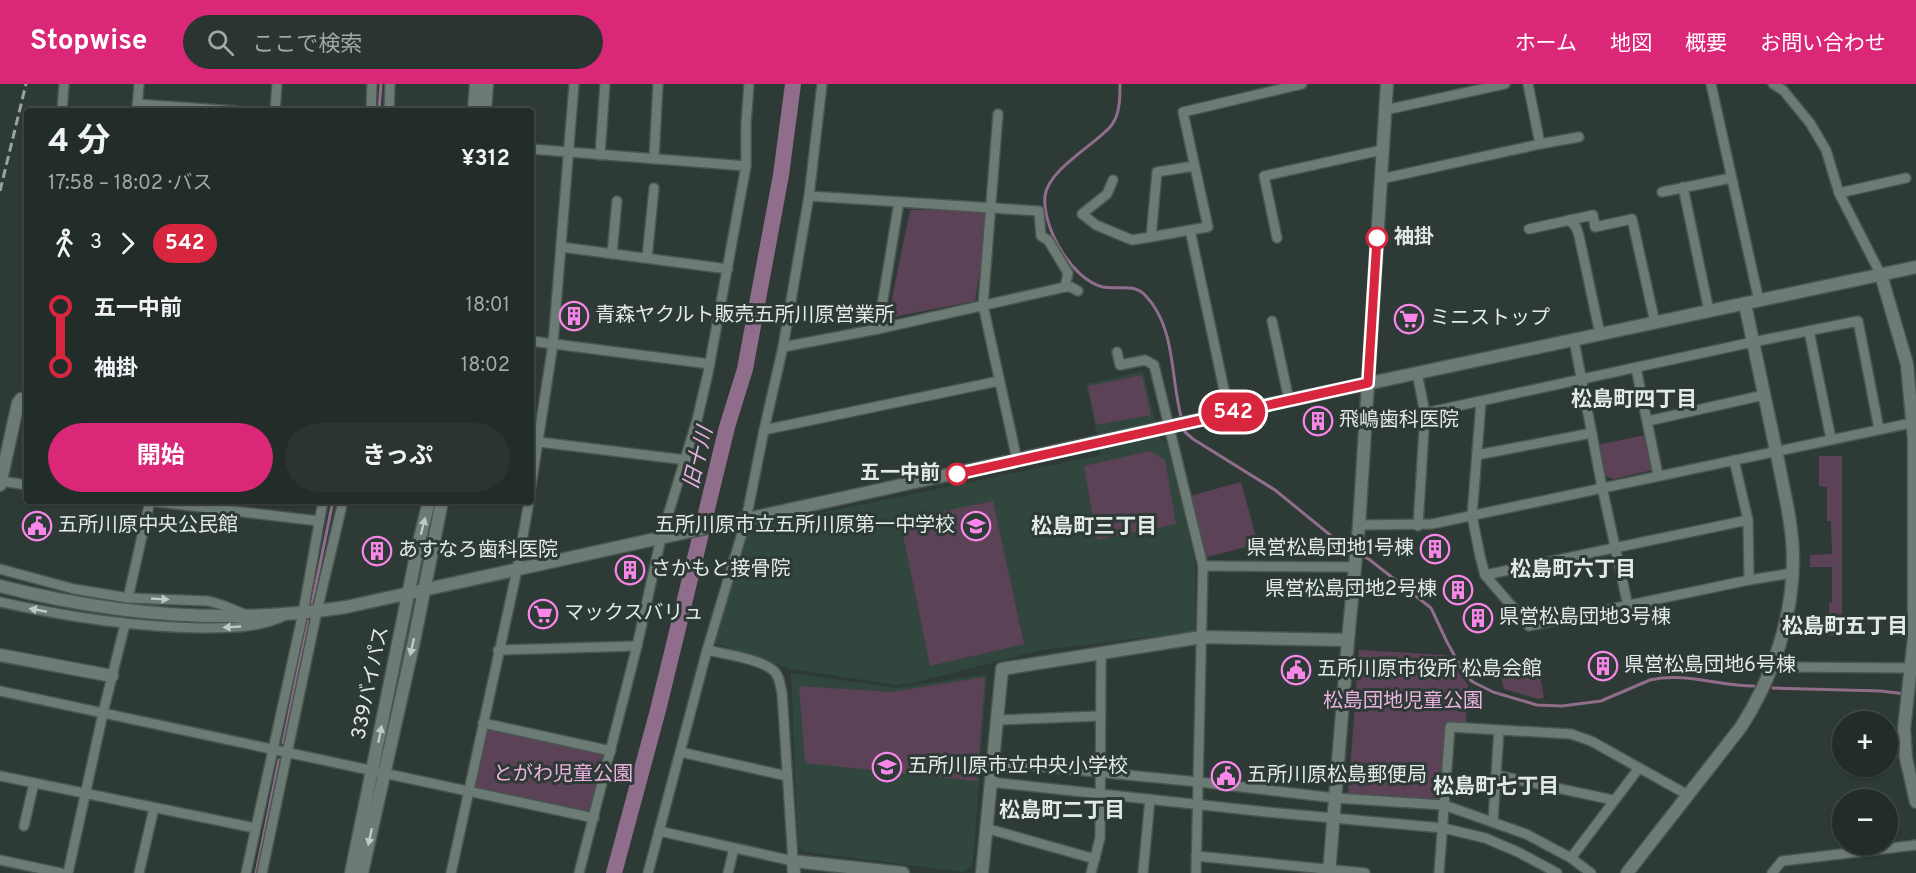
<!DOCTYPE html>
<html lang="ja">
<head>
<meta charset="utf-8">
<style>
	:root { --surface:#222c28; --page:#2a3430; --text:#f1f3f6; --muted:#a2a7a8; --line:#3f4845; --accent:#db2777 }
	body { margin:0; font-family:Overpass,"Noto Sans JP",sans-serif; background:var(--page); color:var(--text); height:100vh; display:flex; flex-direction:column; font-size:22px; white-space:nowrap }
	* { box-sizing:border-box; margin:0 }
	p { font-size:20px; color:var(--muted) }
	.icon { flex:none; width:33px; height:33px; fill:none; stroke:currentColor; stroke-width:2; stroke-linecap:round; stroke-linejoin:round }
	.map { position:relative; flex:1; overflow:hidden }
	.sheet { position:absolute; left:24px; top:24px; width:510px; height:396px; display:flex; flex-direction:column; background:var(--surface); border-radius:6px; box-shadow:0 2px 4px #0004,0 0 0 2px var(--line) }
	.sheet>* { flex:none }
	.badge { padding:0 12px; border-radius:20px; font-size:21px; line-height:39px }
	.controls { position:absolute; left:1832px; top:627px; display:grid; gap:12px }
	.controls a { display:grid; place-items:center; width:66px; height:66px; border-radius:50%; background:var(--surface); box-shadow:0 2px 4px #0004,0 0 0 2px var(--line); font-size:30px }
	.map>.badge { position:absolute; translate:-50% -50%; box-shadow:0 0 0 3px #fff }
	.legs { display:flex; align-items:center; gap:9px; height:66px; padding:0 24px; font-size:20px }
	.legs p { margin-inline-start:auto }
	.summary { display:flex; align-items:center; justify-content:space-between; height:102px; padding:0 24px }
	h1 { font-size:33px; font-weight:700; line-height:45px }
	.cta { display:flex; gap:12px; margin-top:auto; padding:12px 24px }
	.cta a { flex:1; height:69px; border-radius:36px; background:var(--accent); color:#fff; font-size:24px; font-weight:700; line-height:69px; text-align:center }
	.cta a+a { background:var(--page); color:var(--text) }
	ul { padding:0 24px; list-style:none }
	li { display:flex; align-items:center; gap:21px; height:60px; font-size:22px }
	li i { display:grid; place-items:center; width:9px; height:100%; margin:0 8px; background:currentColor }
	li i::after { content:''; width:15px; height:15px; margin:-8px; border:4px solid; border-radius:50%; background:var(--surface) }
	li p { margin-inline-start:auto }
	li:first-child i { background:linear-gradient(#0000 50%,currentColor 0) }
	li:last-child i { background:linear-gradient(currentColor 50%,#0000 0) }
	header { display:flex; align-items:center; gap:36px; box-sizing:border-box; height:84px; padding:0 30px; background:var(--accent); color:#fff }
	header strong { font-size:28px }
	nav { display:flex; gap:33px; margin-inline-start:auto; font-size:21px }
	.search { width:420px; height:54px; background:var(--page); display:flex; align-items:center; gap:15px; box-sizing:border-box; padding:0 21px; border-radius:33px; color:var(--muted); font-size:22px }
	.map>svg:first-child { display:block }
	.built { fill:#31463d }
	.green { fill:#5b4256 }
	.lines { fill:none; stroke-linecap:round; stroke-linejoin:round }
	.stream { stroke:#906d8a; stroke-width:3 }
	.river { stroke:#906d8a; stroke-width:16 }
	.minor-casing { stroke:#4a5551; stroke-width:12 }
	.tertiary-casing { stroke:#4a5551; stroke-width:15 }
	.minor { stroke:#6d7b75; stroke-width:9 }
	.tertiary { stroke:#6d7b75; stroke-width:12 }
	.rail { stroke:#99a39f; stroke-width:3; stroke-dasharray:9 4.5; stroke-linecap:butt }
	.oneway { fill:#bfc9c5 }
	.line-1-casing { stroke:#fff; stroke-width:14 }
	.line-1 { stroke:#d7263d; stroke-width:9 }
	.stop-1-dot { fill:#fff; stroke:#d7263d; stroke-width:3 }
	.labels { text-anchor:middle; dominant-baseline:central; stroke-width:6; stroke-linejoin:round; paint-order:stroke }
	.stop-label { font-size:20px; font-weight:bold; fill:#e2eae7; stroke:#2d3a35; text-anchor:start }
	.poi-label { font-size:20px; fill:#e2eae7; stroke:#2d3a35; text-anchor:start }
	.street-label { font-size:20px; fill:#e2eae7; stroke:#2d3a35 }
	.park-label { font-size:20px; fill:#ebb2e1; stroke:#2d3a35 }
	.neighbourhood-label { font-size:21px; font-weight:bold; fill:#e2eae7; stroke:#2d3a35 }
	.water-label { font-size:21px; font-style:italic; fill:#ebb2e1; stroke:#2d3a35 }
</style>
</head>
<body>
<header>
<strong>Stopwise</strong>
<div class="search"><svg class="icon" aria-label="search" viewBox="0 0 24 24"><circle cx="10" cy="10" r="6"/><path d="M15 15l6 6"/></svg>ここで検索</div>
<nav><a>ホーム</a><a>地図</a><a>概要</a><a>お問い合わせ</a></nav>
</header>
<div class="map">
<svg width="1916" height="789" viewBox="0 0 1916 789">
	<rect width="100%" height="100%" fill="#2d3a35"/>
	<!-- built -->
	<g class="built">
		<path d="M1143,287L1160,355L1167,360L1195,478V548L1041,566L913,599L896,601L791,585L713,559L749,446L792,435L1101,371L1086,300Z"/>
		<path d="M791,589L897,604L987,590L973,780L964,788L806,768L798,763Z"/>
	</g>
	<!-- green -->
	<g class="green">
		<path d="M990,125L975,217L888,234L910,126Z"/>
		<path d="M1142,291L1151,331L1096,341L1088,302Z"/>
		<path d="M1645,351L1653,386L1613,395L1604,391L1597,361Z"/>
		<path d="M1150,367L1165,376L1176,440L1097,456L1084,382Z"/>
		<path d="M1819,372H1842V551L1829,552V519H1832V483H1810V471L1832,470L1831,437H1827V403L1819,402Z"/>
		<path d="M1241,398L1258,460L1207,473L1190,412Z"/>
		<path d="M993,417L1024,560L930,582L900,436Z"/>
		<path d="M1359,566L1446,571L1468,601L1466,640L1446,639L1440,717L1348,712Z"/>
		<path d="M1539,584L1544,614L1538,615L1504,605L1500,591Z"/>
		<path d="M985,593L977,697L805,679L799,602L891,608Z"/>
		<path d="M487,644L604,669L589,727L475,703Z"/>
	</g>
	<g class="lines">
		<!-- stream -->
		<g class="stream">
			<path d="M1120,0C1120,15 1120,32 1110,43C1093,62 1048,86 1045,112C1042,143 1071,195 1103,203C1118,206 1133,199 1145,211C1177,244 1170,296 1182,336"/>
			<path d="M379,27L381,0"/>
			<path d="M1183,343L1185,348L1193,355L1275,406L1340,459L1354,467"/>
			<path d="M1360,470L1370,476L1431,524L1447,558L1466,592L1473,598L1493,608L1537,621L1562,622L1601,617L1650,596C1686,588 1718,602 1754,602"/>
			<path d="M312,519L333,417"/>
			<path d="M1773,604L1881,607L1905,610"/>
			<path d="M283,659L308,537"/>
			<path d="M256,789L279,676"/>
		</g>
		<!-- river -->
		<path class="river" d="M614,789L658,626L727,343L745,285L781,91L793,0"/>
		<!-- minor casing -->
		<g class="minor-casing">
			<g id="minor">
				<path d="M1711,0L1759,217"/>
				<path d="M1773,0L1783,6L1810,39L1826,66L1839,109L1881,191"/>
				<path d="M137,20L236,27"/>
				<path d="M1385,26L1505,0"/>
				<path d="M62,27L64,0"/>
				<path d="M137,27L139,0"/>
				<path d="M275,27L277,0"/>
				<path d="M371,27L372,0"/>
				<path d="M389,27L390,0"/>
				<path d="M998,30L983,221L1017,376"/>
				<path d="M1540,60L1579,53"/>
				<path d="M531,65L746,82"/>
				<path d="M600,71L605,0"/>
				<path d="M654,75L658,0"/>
				<path d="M1381,95L1540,60L1528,0"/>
				<path d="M1113,96L1107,110L1082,130L1096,141L1132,156L1151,153L1157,88L1194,82"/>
				<path d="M1683,103L1709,227"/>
				<path d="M1662,108L1731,94"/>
				<path d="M1839,109L1906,94"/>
				<path d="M809,112L1039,127L1041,152L1048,156L1068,189L1065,203H1071L1078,207"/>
				<path d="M1569,136L1576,143L1579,152L1600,250"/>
				<path d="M1529,145L1593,131L1595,143L1632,135L1655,239"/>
				<path d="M1151,153L1190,146"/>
				<path d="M1277,154L1264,92L1382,66"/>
				<path d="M561,163L728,185"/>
				<path d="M612,170L617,117"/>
				<path d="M647,174L654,104"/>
				<path d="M1272,237L1289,316"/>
				<path d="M878,245L899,118"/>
				<path d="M1809,247L1831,355"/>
				<path d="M1574,256L1602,403L1628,522"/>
				<path d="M531,257L710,280"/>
				<path d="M783,263L878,245L1065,203"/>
				<path d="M1117,268L1120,281L1145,276L1154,281L1203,482L1196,789"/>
				<path d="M1636,284L1658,391"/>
				<path d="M1417,289L1425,329L1418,442"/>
				<path d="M1481,318L1472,432L1480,472L1485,491L1529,542L1749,496L1793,489"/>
				<path d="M1229,329L1190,146L1208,143L1183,28L1302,0"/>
				<path d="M1425,329L1753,258L1858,237L1879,345"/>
				<path d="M1648,337L1764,311"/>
				<path d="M764,346L999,297"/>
				<path d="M539,358L686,376"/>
				<path d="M1477,371L1592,349"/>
				<path d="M1734,376L1748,436L1749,496"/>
				<path d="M1,397L27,401"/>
				<path d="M531,402L553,260L574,0"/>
				<path d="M149,417L319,437"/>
				<path d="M1359,441L1432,440L1916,338"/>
				<path d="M1203,482L1355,483"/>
				<path d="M0,485L74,505L128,514L208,517L222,521L244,530"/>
				<path d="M1485,491L1748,436"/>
				<path d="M128,514L150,417"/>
				<path d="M0,518C67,533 132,543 201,544C230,544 260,544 286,531"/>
				<path d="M498,566L637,562"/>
				<path d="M1772,583L1912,584"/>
				<path d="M0,607L594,734"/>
				<path d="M998,636L1100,632"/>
				<path d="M483,639L611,667"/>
				<path d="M680,668L787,692"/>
				<path d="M993,678L1199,698L1335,714L1444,721L1526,750L1571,774L1591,789"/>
				<path d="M1496,691L1613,716"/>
				<path d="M0,692L255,744"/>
				<path d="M990,698L1267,728L1443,744L1485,754L1518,768L1557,789"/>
				<path d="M1493,737L1499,646"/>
				<path d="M24,742L34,699"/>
				<path d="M985,744L1095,775"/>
				<path d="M659,747L793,777L782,609C780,601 780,593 774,587C761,575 724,570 707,566"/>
				<path d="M1196,772L1365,789"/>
				<path d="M1571,774L1639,684"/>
				<path d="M0,776L61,789"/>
				<path d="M68,789L103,629L125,540"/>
				<path d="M139,789L154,724"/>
				<path d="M246,789L303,529L323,417"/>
				<path d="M262,789L317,527L343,417"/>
				<path d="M451,789L517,486L529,417"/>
				<path d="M579,789L637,562L661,454L697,336L708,289L746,82V40L749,0"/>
				<path d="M648,789L707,566L746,436L764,346L783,263L809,112L822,0"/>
				<path d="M728,789L734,764"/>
				<path d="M1091,789L1100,754L1101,568"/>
				<path d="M1143,789L1150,715"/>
				<path d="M1439,789L1450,643L1571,650L1591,657L1688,711"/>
				<path d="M1772,789L1782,777L1791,776L1916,761"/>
			</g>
		</g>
		<!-- tertiary casing -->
		<g class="tertiary-casing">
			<g id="tertiary">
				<path d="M474,27L476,0"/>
				<path d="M485,27L487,0"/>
				<path d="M1881,191L1907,280L1914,357V554L1904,645L1906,674L1916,718"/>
				<path d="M0,401L18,319L21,315L27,316"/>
				<path d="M0,502C113,531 231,541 346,523L1229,329L1916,183"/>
				<path d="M0,571L112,592"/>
				<path d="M351,789L418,462L429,417"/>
				<path d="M362,789L414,557L442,417"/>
				<path d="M794,789L793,777L903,789"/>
				<path d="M982,789L1002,585L1202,553L1348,556"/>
				<path d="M1329,789L1348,556L1359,441L1387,0"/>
				<path d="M1627,789L1741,643C1773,593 1793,534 1793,475C1793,442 1784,408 1778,376C1767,324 1756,272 1745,220"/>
			</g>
		</g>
		<!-- minor -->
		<use href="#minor" class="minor"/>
		<!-- tertiary -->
		<use href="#tertiary" class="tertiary"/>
		<!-- rail -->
		<path class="rail" d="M0,107L26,0"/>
	</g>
	<!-- one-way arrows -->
	<defs><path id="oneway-solid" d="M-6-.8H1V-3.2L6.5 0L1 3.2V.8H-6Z" transform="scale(1.5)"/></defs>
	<g class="oneway">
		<use href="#oneway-solid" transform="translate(423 442) rotate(-76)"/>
		<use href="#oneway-solid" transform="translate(160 515) rotate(3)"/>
		<use href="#oneway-solid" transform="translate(38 526) rotate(-169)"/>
		<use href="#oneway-solid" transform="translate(232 543) rotate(177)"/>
		<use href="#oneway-solid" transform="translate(412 563) rotate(103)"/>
		<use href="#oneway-solid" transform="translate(380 650) rotate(-79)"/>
		<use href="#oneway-solid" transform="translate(370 753) rotate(102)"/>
	</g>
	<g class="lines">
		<!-- line-1 casing -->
		<g class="line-1-casing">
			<path id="line-1" d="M957,390L1368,299L1377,154"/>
		</g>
		<!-- line-1 -->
		<use href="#line-1" class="line-1"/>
	</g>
	<!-- icons -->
	<defs>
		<g id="building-ring" transform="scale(1.5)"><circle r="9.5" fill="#2d3a35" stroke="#f987e9" stroke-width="1.5"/><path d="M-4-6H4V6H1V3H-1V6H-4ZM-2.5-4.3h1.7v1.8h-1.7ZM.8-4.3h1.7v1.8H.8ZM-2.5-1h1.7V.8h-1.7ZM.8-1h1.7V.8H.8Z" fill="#f987e9"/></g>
		<g id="supermarket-ring" transform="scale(1.5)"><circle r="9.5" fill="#2d3a35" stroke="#f987e9" stroke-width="1.5"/><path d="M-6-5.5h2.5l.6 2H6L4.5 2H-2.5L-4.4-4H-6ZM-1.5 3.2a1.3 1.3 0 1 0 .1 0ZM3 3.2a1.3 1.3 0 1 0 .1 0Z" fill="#f987e9"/></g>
		<g id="civic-ring" transform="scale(1.5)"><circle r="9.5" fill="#2d3a35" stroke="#f987e9" stroke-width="1.5"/><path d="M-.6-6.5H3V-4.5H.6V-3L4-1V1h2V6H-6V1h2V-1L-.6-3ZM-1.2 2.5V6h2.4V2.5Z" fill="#f987e9"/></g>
		<g id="school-ring" transform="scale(1.5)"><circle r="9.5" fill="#2d3a35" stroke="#f987e9" stroke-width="1.5"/><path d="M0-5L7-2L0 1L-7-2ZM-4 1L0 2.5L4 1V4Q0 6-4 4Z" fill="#f987e9"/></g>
	</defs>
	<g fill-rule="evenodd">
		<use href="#building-ring" x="574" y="232"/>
		<use href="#supermarket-ring" x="1409" y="235"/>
		<use href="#building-ring" x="1318" y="337"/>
		<use href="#civic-ring" x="37" y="442"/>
		<use href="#school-ring" x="976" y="442"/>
		<use href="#building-ring" x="1435" y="465"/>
		<use href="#building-ring" x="377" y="467"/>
		<use href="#building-ring" x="630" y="486"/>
		<use href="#building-ring" x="1458" y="506"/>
		<use href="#supermarket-ring" x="543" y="530"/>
		<use href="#building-ring" x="1478" y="534"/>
		<use href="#building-ring" x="1603" y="582"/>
		<use href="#civic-ring" x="1296" y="586"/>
		<use href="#school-ring" x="887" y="683"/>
		<use href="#civic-ring" x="1226" y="692"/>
	</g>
	<!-- markers -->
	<g class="stop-1-dot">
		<circle cx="1377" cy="154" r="10"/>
		<circle cx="957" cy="390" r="10"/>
	</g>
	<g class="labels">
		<!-- stop labels -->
		<g class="stop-label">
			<text x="1394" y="154">袖掛</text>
			<text x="940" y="390" text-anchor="end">五一中前</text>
		</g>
		<!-- poi labels -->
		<g class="poi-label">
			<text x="595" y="232">青森ヤクルト販売五所川原営業所</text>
			<text x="1430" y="235">ミニストップ</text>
			<text x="1339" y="337">飛嶋歯科医院</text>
			<text x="58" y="442">五所川原中央公民館</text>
			<text x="955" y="442" text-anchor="end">五所川原市立五所川原第一中学校</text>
			<text x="1414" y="465" text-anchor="end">県営松島団地1号棟</text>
			<text x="398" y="467">あすなろ歯科医院</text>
			<text x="651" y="486">さかもと接骨院</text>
			<text x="1437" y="506" text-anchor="end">県営松島団地2号棟</text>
			<text x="564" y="530">マックスバリュ</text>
			<text x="1499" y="534">県営松島団地3号棟</text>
			<text x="1624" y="582">県営松島団地6号棟</text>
			<text x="1317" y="586">五所川原市役所 松島会館</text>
			<text x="908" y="683">五所川原市立中央小学校</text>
			<text x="1247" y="692">五所川原松島郵便局</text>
		</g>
		<!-- street labels -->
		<g class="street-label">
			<text transform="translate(371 599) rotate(-78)">339バイパス</text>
		</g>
		<!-- park labels -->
		<g class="park-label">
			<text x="1403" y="618">松島団地児童公園</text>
			<text x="563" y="691">とがわ児童公園</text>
		</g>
		<!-- neighbourhood labels -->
		<g class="neighbourhood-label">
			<text x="1634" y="316">松島町四丁目</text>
			<text x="1094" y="443">松島町三丁目</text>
			<text x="1573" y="486">松島町六丁目</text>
			<text x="1845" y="543">松島町五丁目</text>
			<text x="1496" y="703">松島町七丁目</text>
			<text x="1062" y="727">松島町二丁目</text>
		</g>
		<!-- water labels -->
		<g class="water-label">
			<text transform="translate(699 374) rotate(-76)">旧十川</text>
		</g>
	</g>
</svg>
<div class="controls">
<a>+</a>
<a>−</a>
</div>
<b class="badge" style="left:1233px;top:328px;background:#d7263d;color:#fff">542</b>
<section class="sheet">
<div class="summary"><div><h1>4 分</h1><p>17:58 – 18:02 · バス</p></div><b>¥312</b></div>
<div class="legs"><svg class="icon" aria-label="walk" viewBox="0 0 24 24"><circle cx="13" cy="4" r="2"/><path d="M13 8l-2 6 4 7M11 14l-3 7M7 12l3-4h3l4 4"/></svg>3<svg class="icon" aria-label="forward" viewBox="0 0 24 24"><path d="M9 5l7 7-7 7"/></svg><b class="badge" style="background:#d7263d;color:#fff">542</b></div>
<ul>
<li><i style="color:#d7263d"></i><b>五一中前</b><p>18:01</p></li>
<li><i style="color:#d7263d"></i><b>袖掛</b><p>18:02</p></li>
</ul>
<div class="cta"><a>開始</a><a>きっぷ</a></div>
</section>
</div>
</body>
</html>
